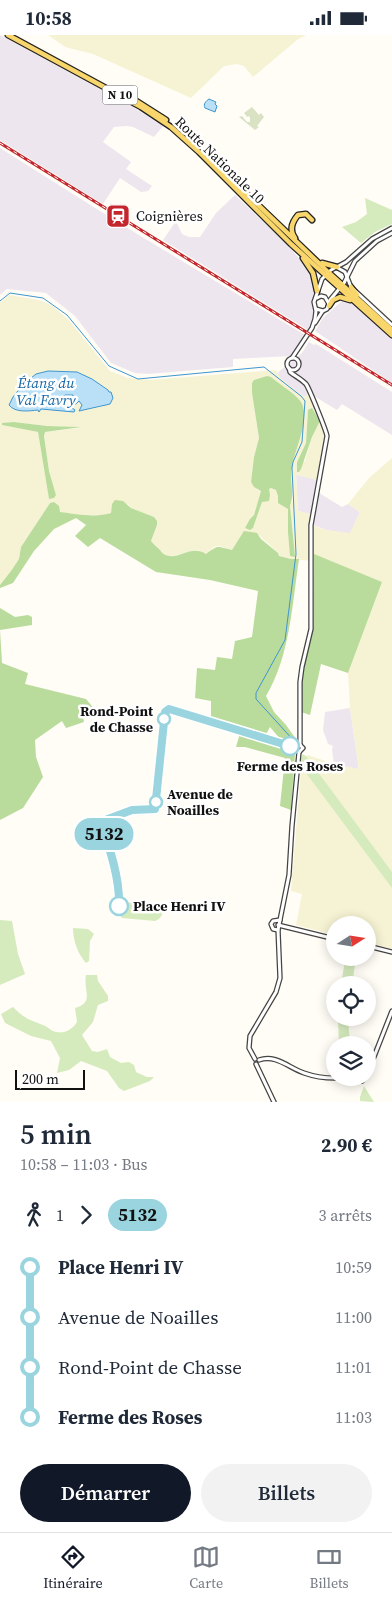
<!DOCTYPE html>
<html lang="fr">
<head>
<meta charset="utf-8">
<style>
	:root { --surface:#fff; --page:#f2f2f3; --text:#1f2937; --muted:#747a83; --line:#e0e1e3; --accent:#111827 }
	body { margin:0; font-family:"Source Serif 4",serif; background:var(--page); color:var(--text); height:100vh; display:flex; flex-direction:column; font-size:19px; white-space:nowrap }
	* { box-sizing:border-box; margin:0 }
	p { font-size:16px; color:var(--muted) }
	.icon { flex:none; width:28px; height:28px; fill:none; stroke:currentColor; stroke-width:2; stroke-linecap:round; stroke-linejoin:round }
	.map { position:relative; height:1067px; overflow:hidden }
	.sheet { display:flex; flex-direction:column; background:var(--surface); flex:1 }
	.sheet>* { flex:none }
	.badge { padding:0 10px; border-radius:16px; font-size:18px; line-height:32px }
	.needle { width:32px; rotate:78deg }
	.buttons { position:absolute; left:326px; top:881px; display:grid; gap:10px }
	.buttons a { display:grid; place-items:center; width:50px; height:50px; border-radius:50%; background:var(--surface); box-shadow:0 2px 12px #0003; font-size:25px }
	.scale { position:absolute; left:15px; bottom:12px; width:70px; box-sizing:border-box; padding-left:5px; border:2px solid #111; border-top:0; font-size:14px; line-height:18px; white-space:nowrap; color:#111; -webkit-text-stroke:4px #fff; paint-order:stroke }
	.map>.badge { position:absolute; translate:-50% -50%; box-shadow:0 0 0 2px #fff }
	.legs { display:flex; align-items:center; gap:8px; height:55px; padding:0 20px; font-size:16px }
	.legs p { margin-inline-start:auto }
	.head { display:flex; align-items:center; justify-content:space-between; height:85px; padding:0 20px }
	h1 { font-size:28px; font-weight:600; line-height:38px }
	.primary-button { display:flex; gap:10px; margin-top:auto; padding:10px 20px }
	.primary-button a { flex:1; height:58px; border-radius:30px; background:var(--accent); color:#fff; font-size:20px; font-weight:600; line-height:58px; text-align:center }
	.primary-button a+a { background:var(--page); color:var(--text) }
	ul { padding:0 20px; list-style:none }
	li { display:flex; align-items:center; gap:18px; height:50px; font-size:19px }
	li i { display:grid; place-items:center; width:8px; height:100%; margin:0 6px; background:currentColor }
	li i::after { content:''; width:12px; height:12px; margin:-6px; border:4px solid; border-radius:50%; background:var(--surface) }
	li p { margin-inline-start:auto }
	li:first-child i { background:linear-gradient(#0000 50%,currentColor 0) }
	li:last-child i { background:linear-gradient(currentColor 50%,#0000 0) }
	.status { display:flex; justify-content:space-between; align-items:center; height:35px; padding:0 25px; background:var(--surface); direction:ltr }
	.status svg { height:14px; fill:currentColor }
	.menu { display:flex; justify-content:space-around; align-items:center; height:70px; border-top:1px solid var(--line); background:var(--surface); font-size:14px; color:var(--muted) }
	.menu a { display:grid; justify-items:center; gap:2px }
	.menu .current { color:var(--accent) }
	.map>svg:first-child { display:block }
	.industrial { fill:#eee6ef }
	.farmland { fill:#f6f3d4; fill-rule:evenodd }
	.green { fill:#d5ebbd }
	.forest { fill:#b9dc9c }
	.cemetery { fill:#d9e3c4 }
	.water { fill:#b9e0f7; stroke:#3f96cf }
	.lines { fill:none; stroke-linecap:round; stroke-linejoin:round }
	.stream { stroke:#3f96cf; stroke-width:1 }
	.tertiary-casing { stroke:#444; stroke-width:5.5 }
	.primary-casing { stroke:#222; stroke-width:7 }
	.tertiary { stroke:#fff; stroke-width:3 }
	.primary { stroke:#f9d66b; stroke-width:4.5 }
	.rail-casing { stroke:#c4262e; stroke-width:3 }
	.rail { stroke:#fff; stroke-width:1; stroke-dasharray:4; stroke-linecap:butt }
	.line-1-casing { stroke:#fff; stroke-width:11 }
	.line-1 { stroke:#99d4df; stroke-width:8 }
	.stop-1-dot { fill:#fff; stroke:#99d4df; stroke-width:2.5 }
	.labels { text-anchor:middle; dominant-baseline:central; stroke-width:5; stroke-linejoin:round; paint-order:stroke }
	.shield { fill:#fff; stroke:#585858; stroke-width:1 }
	.shield-label { font-size:12px; font-weight:bold; fill:#111 }
	.street-label { font-size:14px; fill:#111; stroke:#fff }
	.poi-label { font-size:14px; fill:#111; stroke:#fff; text-anchor:start }
	.stop-label { font-size:14px; font-weight:bold; fill:#111; stroke:#fff; text-anchor:start }
	.water-label { font-size:15px; font-style:italic; fill:#1768a6; stroke:#fff }
</style>
</head>
<body>
<div class="status"><b>10:58</b><svg viewBox="0 0 49 12"><path d="M0 12V9h3v3zM5 12V6h3v6zM10 12V3h3v9zM15 12V0h3v12zM26 1h20v11H26zM47 4h2v5h-2z"/></svg></div>
<div class="map">
<svg width="392" height="1067" viewBox="0 0 392 1067">
	<rect width="100%" height="100%" fill="#fffdf5"/>
	<!-- industrial -->
	<g class="industrial">
		<path d="M0,0L133,72L163,91L154,102L133,92L127,91L114,92L103,107L131,127L126,134L152,151L148,156L141,157L120,143L103,169L0,105Z"/>
		<path d="M0,113L119,188L305,300L291,321L233,324V332L148,339L135,338L111,328L75,281L46,258L7,254L0,260Z"/>
		<path d="M235,160L288,210L307,233L313,243L315,253L314,283L308,295L163,205L176,186L182,199L189,202H200L216,178Z"/>
		<path d="M342,266H348L352,268L392,303V348L315,296L323,283Z"/>
		<path d="M309,307L314,310L316,309L392,357V400L342,369L337,375L309,358L304,362L281,344L277,338L302,318Z"/>
		<path d="M296,439L318,445L316,456L342,472L348,469L360,477L350,499L326,495L313,490L314,480L298,476Z"/>
		<path d="M350,673L359,735L334,729L332,715L333,711L328,709L323,695L325,677Z"/>
	</g>
	<!-- farmland -->
	<g class="farmland">
		<path d="M48,0H306L297,5L253,42L244,31L237,29L224,31L191,63L93,19L65,12Z"/>
		<path d="M9,260L39,265L51,270L68,284L110,336L128,343L150,345L276,335L281,344L304,362L309,358L325,398V409L318,445L296,440L298,476L314,480V491L326,495L350,498L360,477L348,469L369,443L392,423V914L368,908V890H335V900L296,890L302,859L291,856L302,722L308,720L334,729L359,734L350,673L348,638L382,547L314,520L313,526L291,524L279,521L278,518L259,500L237,508L232,515L219,511L214,512L206,519L197,515L168,522L161,519L158,513L152,508L151,506L157,490L154,482L131,473L128,469H112L111,478L105,480H71L60,477L50,468L21,512L19,524L11,536L0,550V268ZM271,342L301,367L303,377L291,434L293,465L290,471L292,504L294,516L290,521L288,474L276,455L271,453L268,454L269,465L262,467L253,493H245L254,480L261,456L257,454L251,447L254,422L259,403L252,358L254,345ZM308,375L320,386L312,402L305,426L297,427L306,408ZM14,387L47,391L81,392L79,393L45,397L44,401L49,436L56,460L49,463L38,397L3,390Z"/>
	</g>
	<!-- green -->
	<g class="green">
		<path d="M365,163L392,175V189L375,197L361,208L342,192L356,187L367,179Z"/>
		<path d="M302,719L306,721L392,837V853L300,730Z"/>
		<path d="M122,867L156,870L161,874L162,880L159,884L155,886L122,883L120,880Z"/>
		<path d="M0,885L12,886L18,919L25,939L0,950Z"/>
		<path d="M73,893L88,894L94,899L90,906L89,926L86,928C78,919 73,906 73,893Z"/>
		<path d="M341,923H356L352,950H341L345,925Z"/>
		<path d="M86,940H97L98,946L108,961V966L98,970L93,987L82,1000L92,1016L98,1017L107,1014L110,1022L121,1028L129,1027L134,1030L136,1037L147,1042H154L150,1046L124,1056L119,1053L107,1036L81,1026L69,1035L57,1038L60,1023L51,1006L31,1001L5,988L1,979L13,972C25,984 28,984 43,990C47,991 50,995 53,996C63,1000 72,995 77,987L75,973C95,967 83,956 86,940Z"/>
		<path d="M338,983H348L350,1010H339Z"/>
		<path d="M364,1051L374,1067L360,1066V1062Z"/>
	</g>
	<!-- forest -->
	<g class="forest">
		<path d="M267,341L271,342C279,349 296,359 301,367C311,384 294,416 292,432C289,445 295,458 290,471L295,522L290,521L288,497V474L278,468V461L276,455L271,453L269,454L270,460L269,466L262,467L253,493L250,495L245,493L250,484L254,480L261,456L254,452L251,447L254,422L259,403L252,358V348L254,345Z"/>
		<path d="M312,373L320,386L312,402L301,434L299,437H297V427L306,408L308,375Z"/>
		<path d="M14,387L47,391L82,392L45,397L44,401L49,436L56,460L54,463L49,464L38,397L2,390V388Z"/>
		<path d="M115,465L123,466L131,473L154,482L157,486V490L151,506C153,509 156,511 159,514C172,533 189,507 206,519C220,509 216,512 232,515L244,496L257,498L261,504L278,518L279,521L291,524H299C292,570 290,621 266,661L274,677L286,690L296,704L281,705L270,692L265,701L211,683V666L195,663L197,633L215,635L217,622L232,624L235,606L252,602L258,556L210,545L156,537L100,503L88,512L75,501L86,490L76,483L54,494L34,516L13,548L0,553V550L11,536L19,524L21,512L50,468L54,467L59,471L60,477C75,479 97,483 111,478L112,469Z"/>
		<path d="M314,519L382,547L348,638L321,629L310,680L301,677L302,639L313,596Z"/>
		<path d="M0,573L15,582L28,580L32,582V590L0,595Z"/>
		<path d="M0,595L2,628L28,638L25,649L86,664L96,676L83,682L84,687L66,693L62,686L35,705L36,722L43,742L23,773L0,785Z"/>
		<path d="M240,698L291,713L295,719L291,775L280,771L285,723L245,712H236Z"/>
	</g>
	<!-- cemetery -->
	<path class="cemetery" d="M252,72L259,80L261,78L264,82L257,91L259,92L255,95L239,82L242,81L247,87H250V83L249,81L247,82L244,78Z"/>
	<!-- water -->
	<g class="water">
		<path d="M209,64L216,67L215,69L217,71L215,77L205,73C203,69 206,66 209,64Z"/>
		<path d="M48,336L77,337L92,344L108,355L109,357H111L113,363L110,369L79,376L82,370L79,366L75,370L73,360H65L63,363L64,367L75,375L74,377L41,374L39,377L38,375C29,376 15,378 9,370L13,362L29,342L31,343L36,339Z"/>
	</g>
	<g class="lines">
		<!-- stream -->
		<path class="stream" d="M0,266L10,258L43,263L67,280L109,331L138,344L264,332L301,361L305,366L302,407L293,427L292,433L296,519L285,605L256,658V664L295,707"/>
		<!-- tertiary casing -->
		<g class="tertiary-casing">
			<g id="tertiary">
				<path d="M338,233L345,237L351,252L392,290"/>
				<path d="M317,263L321,261L325,262L329,269"/>
				<path d="M316,274L323,276L327,274L330,265L344,248L355,226L377,206L392,198"/>
				<path d="M315,288L322,277"/>
				<circle cx="293" cy="329" r="6"/>
				<path d="M292,323L312,293L315,284L316,276L314,267L322,244L331,235L346,227L372,204L392,193"/>
				<path d="M289,333L290,337C295,341 301,344 306,349C309,353 326,395 327,401L311,490V594L302,632L300,647V710"/>
				<path d="M299,717L296,713L300,710"/>
				<path d="M299,717L303,713L300,710"/>
				<path d="M278,890L335,904"/>
				<path d="M278,895L273,894L271,889L273,886L280,885"/>
				<path d="M368,911L392,917"/>
				<path d="M255,1024L249,1013L250,1001L276,957L280,943L278,895L289,840L292,791L299,717"/>
				<path d="M259,1025C276,1019 289,1033 304,1038C318,1043 336,1044 351,1042"/>
				<path d="M256,1029L274,1067"/>
				<path d="M368,1037L392,976"/>
				<path d="M359,1042L362,1046L365,1042"/>
			</g>
		</g>
		<!-- primary casing -->
		<g class="primary-casing">
			<g id="primary">
				<path d="M8,0L141,72L171,92L199,117L291,209L392,300"/>
				<path d="M122,57L166,85"/>
				<path d="M204,118L328,237L392,295"/>
				<path d="M241,145L243,155"/>
				<path d="M295,203C289,195 292,187 298,180L306,179L312,185"/>
				<path d="M303,223L313,238L317,256"/>
				<path d="M322,228L337,232"/>
				<path d="M351,252L357,260"/>
				<path d="M329,271L333,265L340,262L350,265"/>
			</g>
		</g>
		<!-- tertiary -->
		<use href="#tertiary" class="tertiary"/>
		<!-- primary -->
		<use href="#primary" class="primary"/>
		<!-- rail casing -->
		<g class="rail-casing">
			<path id="rail" d="M0,108L392,350"/>
		</g>
		<!-- rail -->
		<use href="#rail" class="rail"/>
	</g>
	<g class="lines">
		<!-- line-1 casing -->
		<g class="line-1-casing">
			<path id="line-1" d="M119,871C120,843 110,813 100,787L132,775L155,774L165,677L169,674L290,711"/>
		</g>
		<!-- line-1 -->
		<use href="#line-1" class="line-1"/>
	</g>
	<!-- icons -->
	<defs>
		<g id="station-square" transform="scale(1.25)"><rect x="-9" y="-9" width="18" height="18" rx="4" fill="#c4262e" stroke="#fff"/><path d="M-3-6H3Q5-6 5-4V2Q5 4 3 4L4.5 6H3L1.5 4h-3L-3 6H-4.5L-3 4Q-5 4-5 2V-4Q-5-6-3-6ZM-3.5-4v3h7v-3ZM-3.5 1v1.5H-2V1ZM2 1v1.5H3.5V1Z" fill="#fff"/></g>
	</defs>
	<g fill-rule="evenodd">
		<use href="#station-square" x="118" y="181"/>
	</g>
	<!-- markers -->
	<g class="stop-1-dot">
		<circle cx="164" cy="684" r="6"/>
		<circle cx="290" cy="711" r="9"/>
		<circle cx="156" cy="767" r="6"/>
		<circle cx="119" cy="871" r="9"/>
	</g>
	<g class="labels">
		<!-- shield labels -->
		<rect class="shield" x="102.5" y="50.5" width="35" height="19" rx="4"/>
		<g class="shield-label">
			<text x="120" y="60">N 10</text>
		</g>
		<!-- street labels -->
		<g class="street-label">
			<text transform="translate(220 125) rotate(44)">Route Nationale 10</text>
		</g>
		<!-- poi labels -->
		<g class="poi-label">
			<text x="136" y="181">Coignières</text>
		</g>
		<!-- stop labels -->
		<g class="stop-label">
			<text x="153" y="676" text-anchor="end">Rond-Point<tspan x="153" dy="16">de Chasse</tspan></text>
			<text x="290" y="731" text-anchor="middle">Ferme des Roses</text>
			<text x="167" y="759">Avenue de<tspan x="167" dy="16">Noailles</tspan></text>
			<text x="133" y="871">Place Henri IV</text>
		</g>
		<!-- water labels -->
		<g class="water-label">
			<text x="46" y="347">Étang du<tspan x="46" dy="17">Val Favry</tspan></text>
		</g>
	</g>
</svg>
<div class="buttons">
<a><svg class="needle" viewBox="-14 -14 28 28"><path d="M0-13l5 13h-10z" fill="#e53935"/><path d="M0 13l5-13h-10z" fill="#747a83"/></svg></a>
<a><svg class="icon" aria-label="locate" viewBox="0 0 24 24"><circle cx="12" cy="12" r="6"/><path d="M12 2v4M12 18v4M2 12h4M18 12h4"/></svg></a>
<a><svg class="icon" aria-label="layers" viewBox="0 0 24 24"><path d="M12 4l9 5-9 5-9-5zM3 14l9 5 9-5"/></svg></a>
</div>
<div class="scale">200 m</div>
<b class="badge" style="left:104px;top:799px;background:#99d4df;color:#111">5132</b>
</div>
<section class="sheet">
<div class="head"><div><h1>5 min</h1><p>10:58 – 11:03 · Bus</p></div><b>2.90 €</b></div>
<div class="legs"><svg class="icon" aria-label="walk" viewBox="0 0 24 24"><circle cx="13" cy="4" r="2"/><path d="M13 8l-2 6 4 7M11 14l-3 7M7 12l3-4h3l4 4"/></svg>1<svg class="icon" aria-label="forward" viewBox="0 0 24 24"><path d="M9 5l7 7-7 7"/></svg><b class="badge" style="background:#99d4df;color:#111">5132</b><p>3 arrêts</p></div>
<ul>
<li><i style="color:#99d4df"></i><b>Place Henri IV</b><p>10:59</p></li>
<li><i style="color:#99d4df"></i><span>Avenue de Noailles</span><p>11:00</p></li>
<li><i style="color:#99d4df"></i><span>Rond-Point de Chasse</span><p>11:01</p></li>
<li><i style="color:#99d4df"></i><b>Ferme des Roses</b><p>11:03</p></li>
</ul>
<div class="primary-button"><a>Démarrer</a><a>Billets</a></div>
</section>
<nav class="menu">
<a class="current"><svg class="icon" aria-label="directions" viewBox="0 0 24 24"><path d="M12 3l9 9-9 9-9-9zM9 14v-3h6M13 9l2 2-2 2"/></svg>Itinéraire</a>
<a><svg class="icon" aria-label="map" viewBox="0 0 24 24"><path d="M3 6l6-2 6 2 6-2v14l-6 2-6-2-6 2zM9 4v14M15 6v14"/></svg>Carte</a>
<a><svg class="icon" aria-label="tickets" viewBox="0 0 24 24"><path d="M3 7h18v10H3zM15 7v10"/></svg>Billets</a>
</nav>
</body>
</html>
